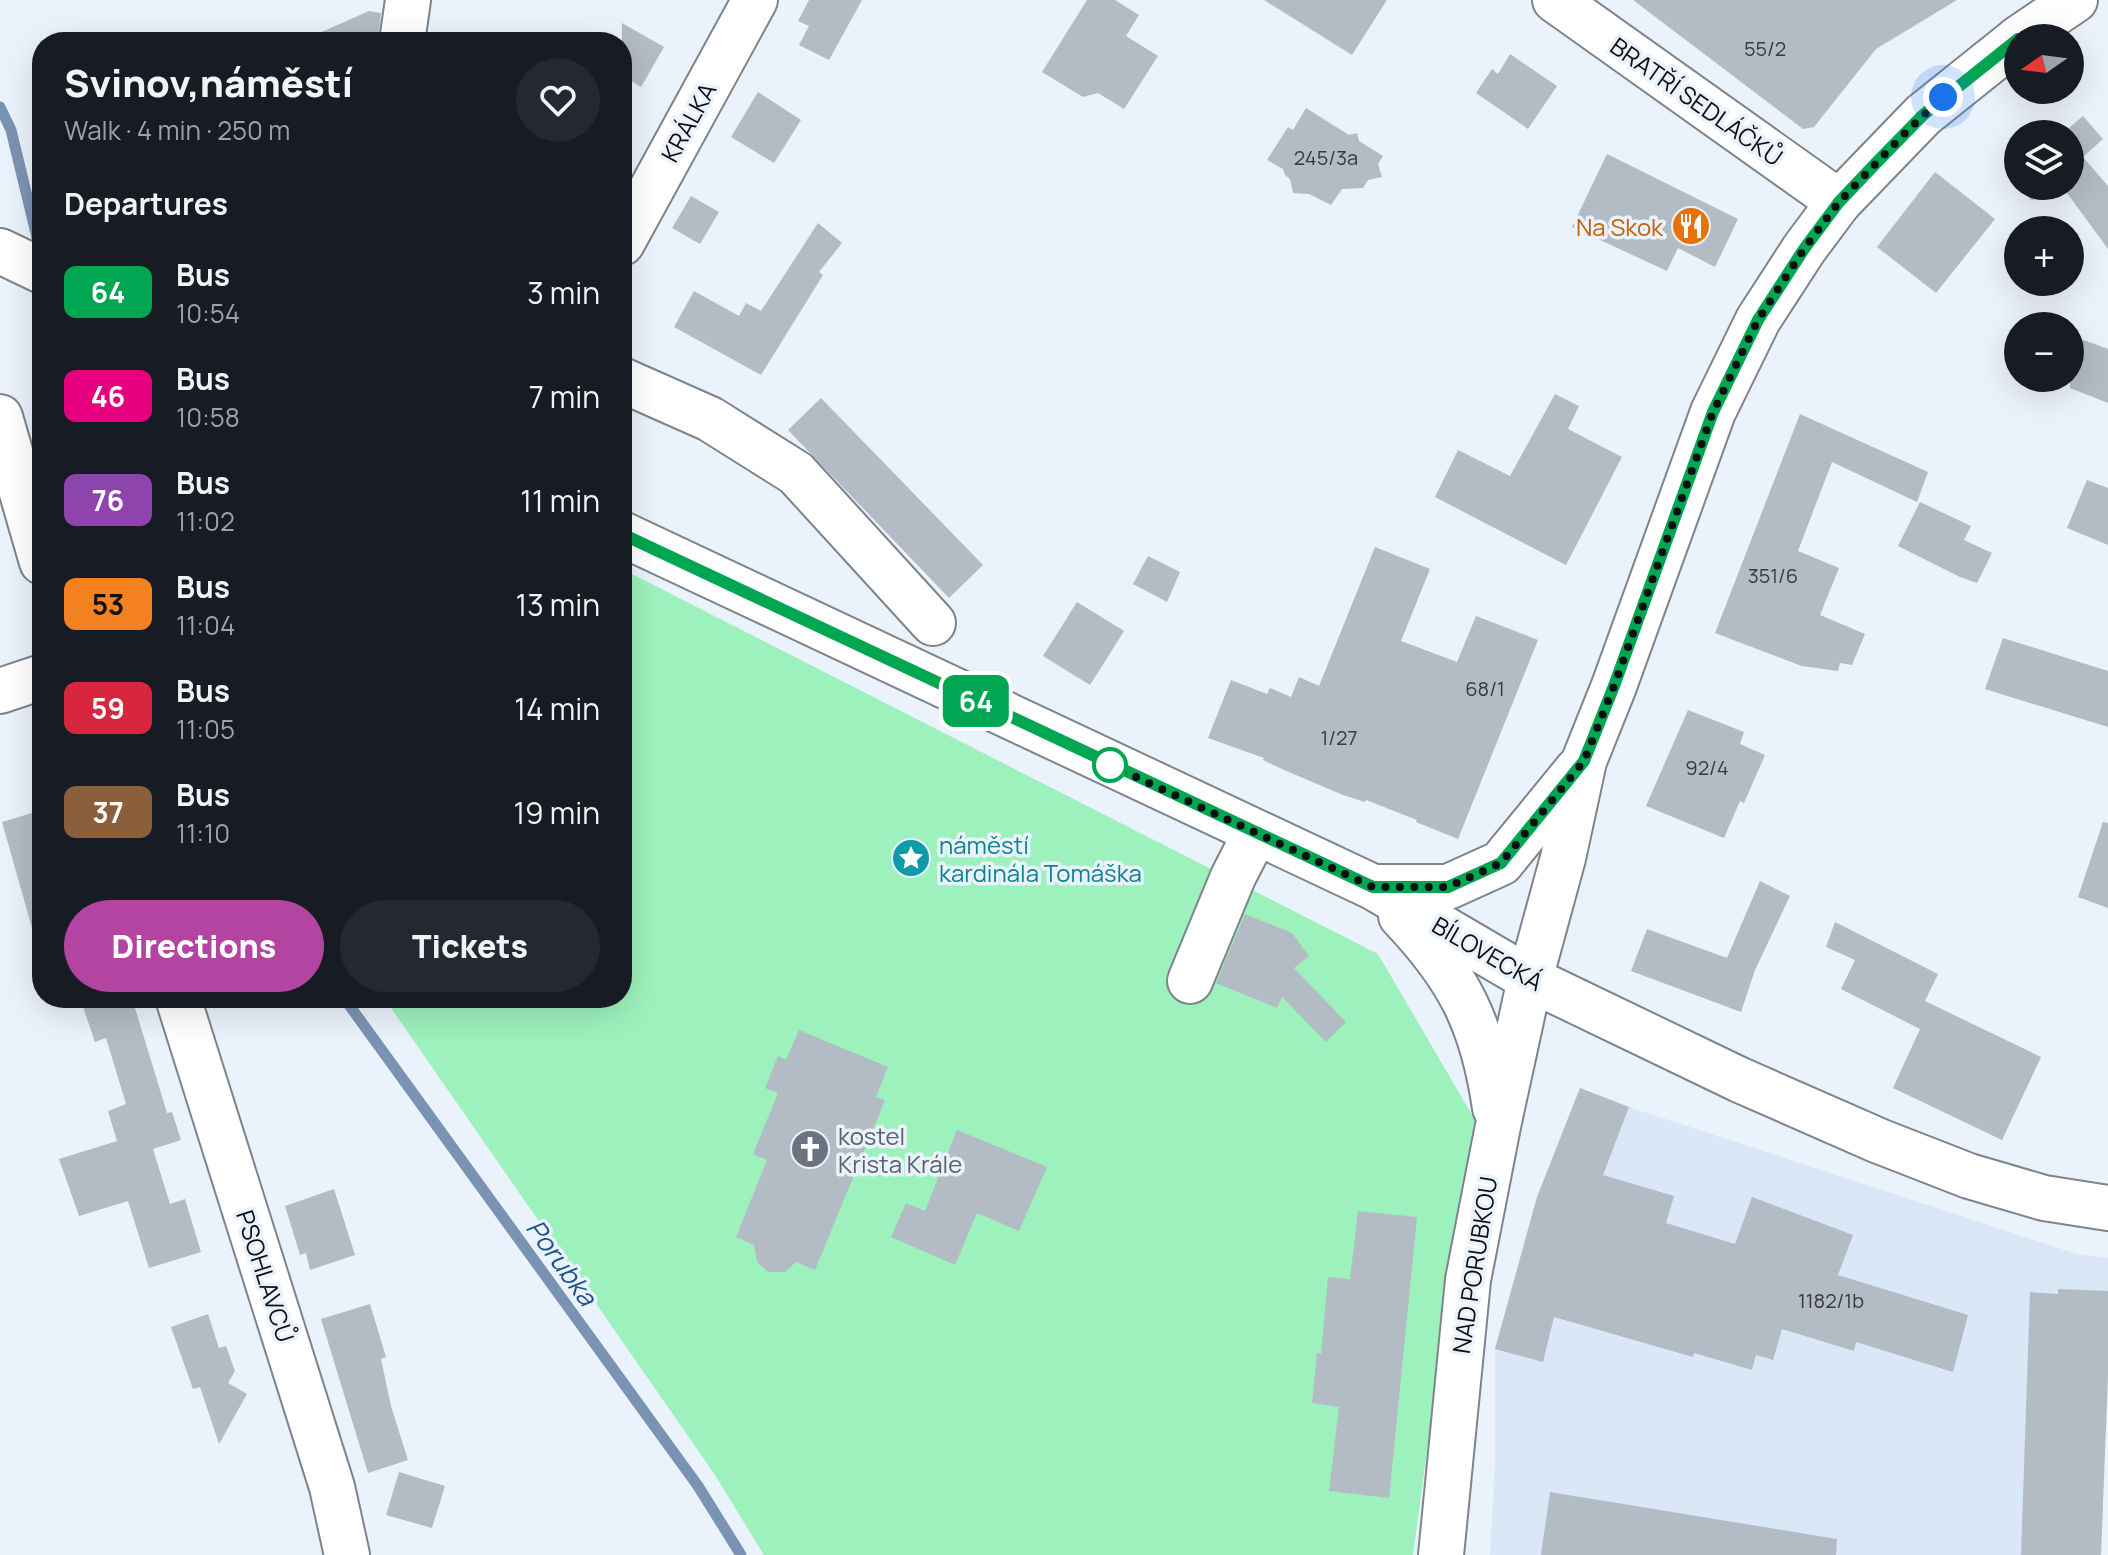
<!DOCTYPE html>
<html lang="en">
<head>
<meta charset="utf-8">
<style>
	:root { --surface:#171b24; --page:#242831; --text:#f1f3f6; --muted:#9ea1a6; --accent:#b344a1 }
	body { margin:0; font-family:Manrope,sans-serif; background:var(--page); color:var(--text); height:100vh; display:flex; flex-direction:column; font-size:30px; white-space:nowrap }
	* { box-sizing:border-box; margin:0 }
	p { font-size:26px; color:var(--muted) }
	.icon { flex:none; width:44px; height:44px; fill:none; stroke:currentColor; stroke-width:2; stroke-linecap:round; stroke-linejoin:round }
	.map { position:relative; flex:1; overflow:hidden }
	.panel { position:absolute; left:32px; top:32px; width:600px; height:976px; display:flex; flex-direction:column; background:var(--surface); border-radius:32px; box-shadow:0 8px 32px #0002 }
	.panel>* { flex:none }
	.badge { padding:0 16px; border-radius:12px; font-size:28px; line-height:52px }
	.needle { width:52px; rotate:256deg }
	.fabs { position:absolute; left:2004px; top:24px; display:grid; gap:16px }
	.fabs a { display:grid; place-items:center; width:80px; height:80px; border-radius:50%; background:var(--surface); box-shadow:0 8px 32px #0002; font-size:40px }
	.you { position:absolute; width:40px; height:40px; margin:-20px; border:6px solid #fff; border-radius:50%; background:#1a73e8; box-shadow:0 0 0 12px #1a73e833 }
	.map>.badge { position:absolute; translate:-50% -50%; box-shadow:0 0 0 4px #fff }
	h2 { padding:0 32px; font-size:30px; line-height:72px }
	.round { display:grid; place-items:center; flex:none; width:84px; height:84px; border-radius:42px; background:var(--page) }
	.summary { display:flex; align-items:center; justify-content:space-between; height:136px; padding:0 32px }
	h1 { font-size:38px; font-weight:800; line-height:60px }
	.action { display:flex; gap:16px; margin-top:auto; padding:16px 32px }
	.action a { flex:1; height:92px; border-radius:48px; background:var(--accent); color:#fff; font-size:32px; font-weight:800; line-height:92px; text-align:center }
	.action a+a { background:var(--page); color:var(--text) }
	ul { padding:0; list-style:none }
	li { display:flex; align-items:center; gap:24px; height:104px; padding:0 32px }
	li div { flex:1 }
	li b { display:block; font-size:30px }
	li em { font-style:normal }
	li .badge { min-width:88px; font-weight:700; text-align:center }
	.map>svg:first-child { display:block }
	.built { fill:#dae7f7 }
	.green { fill:#9df1bc }
	.lines { fill:none; stroke-linecap:round; stroke-linejoin:round }
	.stream { stroke:#7b93b2; stroke-width:11 }
	.building { fill:#b3bbc4 }
	.minor-casing { stroke:#7d848d; stroke-width:48 }
	.minor { stroke:#fff; stroke-width:44 }
	.line-casing { stroke:#fff; stroke-width:18 }
	.line { stroke:#00a651; stroke-width:12 }
	.walk { stroke:#0c0f12; stroke-width:8; stroke-dasharray:0 14.4 }
	.stop-dot { fill:#fff; stroke:#00a651; stroke-width:4 }
	.labels { text-anchor:middle; dominant-baseline:central; stroke-width:7; stroke-linejoin:round; paint-order:stroke }
	.number-label { font-size:20px; fill:#363a3e }
	.street-label { font-size:24px; fill:#0c0f12; stroke:#eaf2fc }
	.food-label { font-size:24px; fill:#c56008; stroke:#eaf2fc; text-anchor:end }
	.culture-label { font-size:24px; fill:#0d838f; stroke:#eaf2fc; text-anchor:start }
	.worship-label { font-size:24px; fill:#5b616d; stroke:#eaf2fc; text-anchor:start }
	.water-label { font-size:26px; font-style:italic; fill:#1b518f; stroke:#eaf2fc }
</style>
</head>
<body>
<div class="map">
<svg width="2108" height="1555" viewBox="0 0 2108 1555">
	<rect width="100%" height="100%" fill="#eaf2fc"/>
	<!-- built -->
	<path class="built" d="M1580,1088L1629,1107L2077,1254L2108,1258V1374L2101,1555H1490L1495,1463V1349L1537,1197Z"/>
	<!-- green -->
	<path class="green" d="M622,569L1378,954L1479,1127L1449,1287L1413,1555H764L715,1475L384,998H622Z"/>
	<g class="lines">
		<!-- stream -->
		<g class="stream">
			<path d="M0,107L11,130L42,258"/>
			<path d="M344,998L698,1486L741,1555"/>
		</g>
	</g>
	<!-- building -->
	<g class="building">
		<path d="M809,0H862L829,60L799,45L809,26L798,21Z"/>
		<path d="M1087,0H1115L1139,15L1126,36L1158,56L1124,109L1098,93L1083,97L1042,72Z"/>
		<path d="M1264,0H1387L1352,55Z"/>
		<path d="M1633,0H1957L1876,49L1814,127L1803,129Z"/>
		<path d="M369,11L381,13L378,42H299Z"/>
		<path d="M622,23L664,47L641,87L622,75Z"/>
		<path d="M1510,54L1557,86L1528,129L1476,93L1492,69L1498,74Z"/>
		<path d="M758,92L801,120L774,163L731,137Z"/>
		<path d="M1306,108L1349,135L1357,133L1359,141L1383,156L1378,164L1382,177L1368,180L1363,188L1342,189L1331,205L1309,194L1293,193L1290,179L1285,175L1283,169L1267,160L1288,127L1293,130Z"/>
		<path d="M2083,116L2103,139L2083,157L2108,186V249L2062,186H2070V134H2062Z"/>
		<path d="M1607,154L1738,219L1715,267L1678,248L1667,271L1572,227Z"/>
		<path d="M1935,172L1995,219L1936,293L1877,247Z"/>
		<path d="M2020,186H2049L2032,201Z"/>
		<path d="M691,196L719,212L700,244L672,228Z"/>
		<path d="M818,223L842,243L819,272L823,275L761,375L674,327L694,291L739,316L746,303L761,311Z"/>
		<path d="M2070,335L2108,349V403L2070,388Z"/>
		<path d="M1555,394L1579,406L1568,429L1622,457L1566,565L1435,497L1458,450L1510,476Z"/>
		<path d="M821,398L983,565L949,598L788,430Z"/>
		<path d="M1800,414L1928,472L1917,502L1832,462L1798,551L1839,568L1820,615L1865,634L1852,665L1840,663L1838,671L1802,666L1715,633Z"/>
		<path d="M2087,480L2108,488V545L2067,528Z"/>
		<path d="M1920,502L1971,526L1964,540L1992,553L1977,583L1960,577L1898,546Z"/>
		<path d="M1375,547L1430,569L1401,641L1457,662L1476,616L1538,640L1458,839L1416,822L1417,820L1366,800L1365,802L1343,795L1284,770L1263,760L1264,758L1208,738L1231,680L1267,694L1270,688L1291,697L1299,677L1319,686Z"/>
		<path d="M1148,556L1180,572L1167,602L1133,584Z"/>
		<path d="M1077,602L1124,631L1090,685L1043,656Z"/>
		<path d="M2003,638L2108,671V727L1985,689Z"/>
		<path d="M1688,710L1744,732L1740,744L1765,755L1744,803L1740,801L1724,838L1646,806Z"/>
		<path d="M42,810V934L34,935L2,822Z"/>
		<path d="M2103,822L2108,823V908L2078,897Z"/>
		<path d="M1760,881L1790,896L1755,970L1741,1012L1631,971L1647,929L1727,958Z"/>
		<path d="M1245,914L1292,933L1309,956L1294,968L1346,1022L1326,1042L1282,997L1277,1008L1216,983Z"/>
		<path d="M1835,922L1938,974L1925,1001L2041,1057L2002,1140L1893,1088L1920,1029L1841,989L1855,960L1826,947Z"/>
		<path d="M80,998H132L167,1113L172,1112L181,1140L153,1149L170,1204L185,1199L201,1252L149,1268L128,1201L79,1216L59,1159L117,1141L108,1111L126,1104L106,1038L95,1042Z"/>
		<path d="M799,1030L888,1067L876,1097L885,1100L815,1270L796,1262L785,1272H768L757,1262L754,1245L736,1237L767,1160L753,1154L778,1093L765,1088L778,1056L786,1060Z"/>
		<path d="M1580,1088L1629,1107L1603,1175L1674,1196L1666,1223L1735,1244L1752,1197L1853,1235L1838,1275L1968,1315L1953,1372L1856,1342L1854,1351L1782,1329L1773,1360L1756,1355L1752,1370L1694,1353L1693,1357L1554,1317L1543,1362L1495,1349L1537,1197Z"/>
		<path d="M957,1130L1047,1167L1019,1231L977,1213L955,1265L891,1237L906,1203L925,1211Z"/>
		<path d="M334,1189L355,1255L310,1270L306,1253L300,1255L285,1206Z"/>
		<path d="M1358,1211L1417,1217L1389,1498L1329,1491L1339,1407L1312,1403L1317,1353L1321,1354L1328,1277L1350,1279Z"/>
		<path d="M2058,1289L2108,1291V1374L2101,1555H2021L2030,1292L2058,1294Z"/>
		<path d="M370,1304L386,1357L381,1359L391,1406L408,1460L368,1473L321,1319Z"/>
		<path d="M208,1314L219,1348L226,1346L235,1371L228,1383L247,1394L219,1444L200,1387L193,1389L171,1327Z"/>
		<path d="M399,1472L445,1486L432,1528L386,1515Z"/>
		<path d="M1550,1492L1837,1539L1836,1555H1541Z"/>
	</g>
	<g class="lines">
		<!-- minor casing -->
		<g class="minor-casing">
			<g id="minor">
				<path d="M1555,0L1839,202"/>
				<path d="M2019,38L2075,0"/>
				<path d="M402,42L408,0"/>
				<path d="M622,243L755,0"/>
				<path d="M0,251L42,271"/>
				<path d="M622,380L710,419L796,473L933,623"/>
				<path d="M0,417L42,562"/>
				<path d="M622,534L1373,887L1530,979L1740,1080L1879,1141L1969,1176L2044,1198L2108,1208"/>
				<path d="M0,691L42,677"/>
				<path d="M1375,887H1448L1501,863L1577,770"/>
				<path d="M1401,916C1459,977 1483,1024 1495,1108"/>
				<path d="M1190,981L1233,877L1255,834"/>
				<path d="M178,998L332,1487L347,1555"/>
				<path d="M1441,1555L1468,1280L1498,1126L1530,979L1563,858L1584,761L1614,686L1713,412L1758,320L1804,249L1839,202L1923,115L2018,39"/>
			</g>
		</g>
		<!-- minor -->
		<use href="#minor" class="minor"/>
	</g>
	<g class="lines">
		<!-- line casing -->
		<g class="line-casing">
			<path id="line" d="M622,534L1373,887H1448L1501,863L1584,761L1614,686L1713,412L1758,320L1804,249L1839,202L1878,161L1923,115L2018,39"/>
		</g>
		<!-- line -->
		<use href="#line" class="line"/>
		<!-- walk -->
		<path class="walk" d="M1110,765L1373,887H1448L1501,863L1584,761L1614,686L1713,412L1758,320L1804,249L1839,202L1908,130L1943,97"/>
	</g>
	<!-- icons -->
	<defs>
		<g id="restaurant-disc" transform="scale(2)"><circle r="9.5" fill="#e8710a" stroke="#eaf2fc"/><path d="M-5-6h1v4h1v-4h1v4h1v-4h1v5L-1.5 .5V6h-2V.5L-5-1ZM5-6V6H3V1.5H1.5Q1.5-4 5-6Z" fill="#fff"/></g>
		<g id="sight-disc" transform="scale(2)"><circle r="9.5" fill="#0f9aa8" stroke="#eaf2fc"/><path d="M0-6L1.8-2.2L6-1.7L2.9 1.2L3.7 5.4L0 3.3L-3.7 5.4L-2.9 1.2L-6-1.7L-1.8-2.2Z" fill="#fff"/></g>
		<g id="church-disc" transform="scale(2)"><circle r="9.5" fill="#6b7280" stroke="#eaf2fc"/><path d="M-1.2-6h2.4v3.5h3.3v2.4h-3.3V6h-2.4V-.1h-3.3v-2.4h3.3Z" fill="#fff"/></g>
	</defs>
	<g fill-rule="evenodd">
		<use href="#restaurant-disc" x="1691" y="226"/>
		<use href="#sight-disc" x="911" y="858"/>
		<use href="#church-disc" x="810" y="1149"/>
	</g>
	<!-- markers -->
	<circle class="stop-dot" cx="1110" cy="765" r="16"/>
	<g class="labels">
		<!-- number labels -->
		<g class="number-label">
			<text x="1765" y="48">55/2</text>
			<text x="1326" y="157">245/3a</text>
			<text x="1773" y="575">351/6</text>
			<text x="1485" y="688">68/1</text>
			<text x="1339" y="737">1/27</text>
			<text x="1707" y="767">92/4</text>
			<text x="1831" y="1300">1182/1b</text>
		</g>
		<!-- street labels -->
		<g class="street-label">
			<text transform="translate(1697 101) rotate(35)">BRATŘÍ SEDLÁČKŮ</text>
			<text transform="translate(688 122) rotate(-61)">KRÁLKA</text>
			<text transform="translate(1488 953) rotate(30)">BÍLOVECKÁ</text>
			<text transform="translate(1474 1265) rotate(-81)">NAD PORUBKOU</text>
			<text transform="translate(266 1276) rotate(72)">PSOHLAVCŮ</text>
		</g>
		<!-- food labels -->
		<g class="food-label">
			<text x="1663" y="226">Na Skok</text>
		</g>
		<!-- culture labels -->
		<g class="culture-label">
			<text x="939" y="844">náměstí<tspan x="939" dy="28">kardinála Tomáška</tspan></text>
		</g>
		<!-- worship labels -->
		<g class="worship-label">
			<text x="838" y="1135">kostel<tspan x="838" dy="28">Krista Krále</tspan></text>
		</g>
		<!-- water labels -->
		<g class="water-label">
			<text transform="translate(562 1262) rotate(54)">Porubka</text>
		</g>
	</g>
</svg>
<div class="fabs">
<a><svg class="needle" viewBox="-14 -14 28 28"><path d="M0-13l5 13h-10z" fill="#e53935"/><path d="M0 13l5-13h-10z" fill="#9ea1a6"/></svg></a>
<a><svg class="icon" aria-label="layers" viewBox="0 0 24 24"><path d="M12 4l9 5-9 5-9-5zM3 14l9 5 9-5"/></svg></a>
<a>+</a>
<a>−</a>
</div>
<div class="you" style="left:1943px;top:97px"></div>
<b class="badge" style="left:976px;top:701px;background:#00a651;color:#fff">64</b>
<section class="panel">
<div class="summary"><div><h1>Svinov,náměstí</h1><p>Walk · 4 min · 250 m</p></div><a class="round"><svg class="icon" aria-label="heart" viewBox="0 0 24 24"><path d="M12 20l-8-8c-3-5 5-10 8-4 3-6 11-1 8 4z"/></svg></a></div>
<h2>Departures</h2>
<ul>
<li><span class="badge" style="background:#00a651;color:#fff">64</span><div><b>Bus</b><p>10:54</p></div><em>3 min</em></li>
<li><span class="badge" style="background:#e6007e;color:#fff">46</span><div><b>Bus</b><p>10:58</p></div><em>7 min</em></li>
<li><span class="badge" style="background:#8e44ad;color:#fff">76</span><div><b>Bus</b><p>11:02</p></div><em>11 min</em></li>
<li><span class="badge" style="background:#f58220;color:#111">53</span><div><b>Bus</b><p>11:04</p></div><em>13 min</em></li>
<li><span class="badge" style="background:#d7263d;color:#fff">59</span><div><b>Bus</b><p>11:05</p></div><em>14 min</em></li>
<li><span class="badge" style="background:#8b5e3c;color:#fff">37</span><div><b>Bus</b><p>11:10</p></div><em>19 min</em></li>
</ul>
<div class="action"><a>Directions</a><a>Tickets</a></div>
</section>
</div>
</body>
</html>
